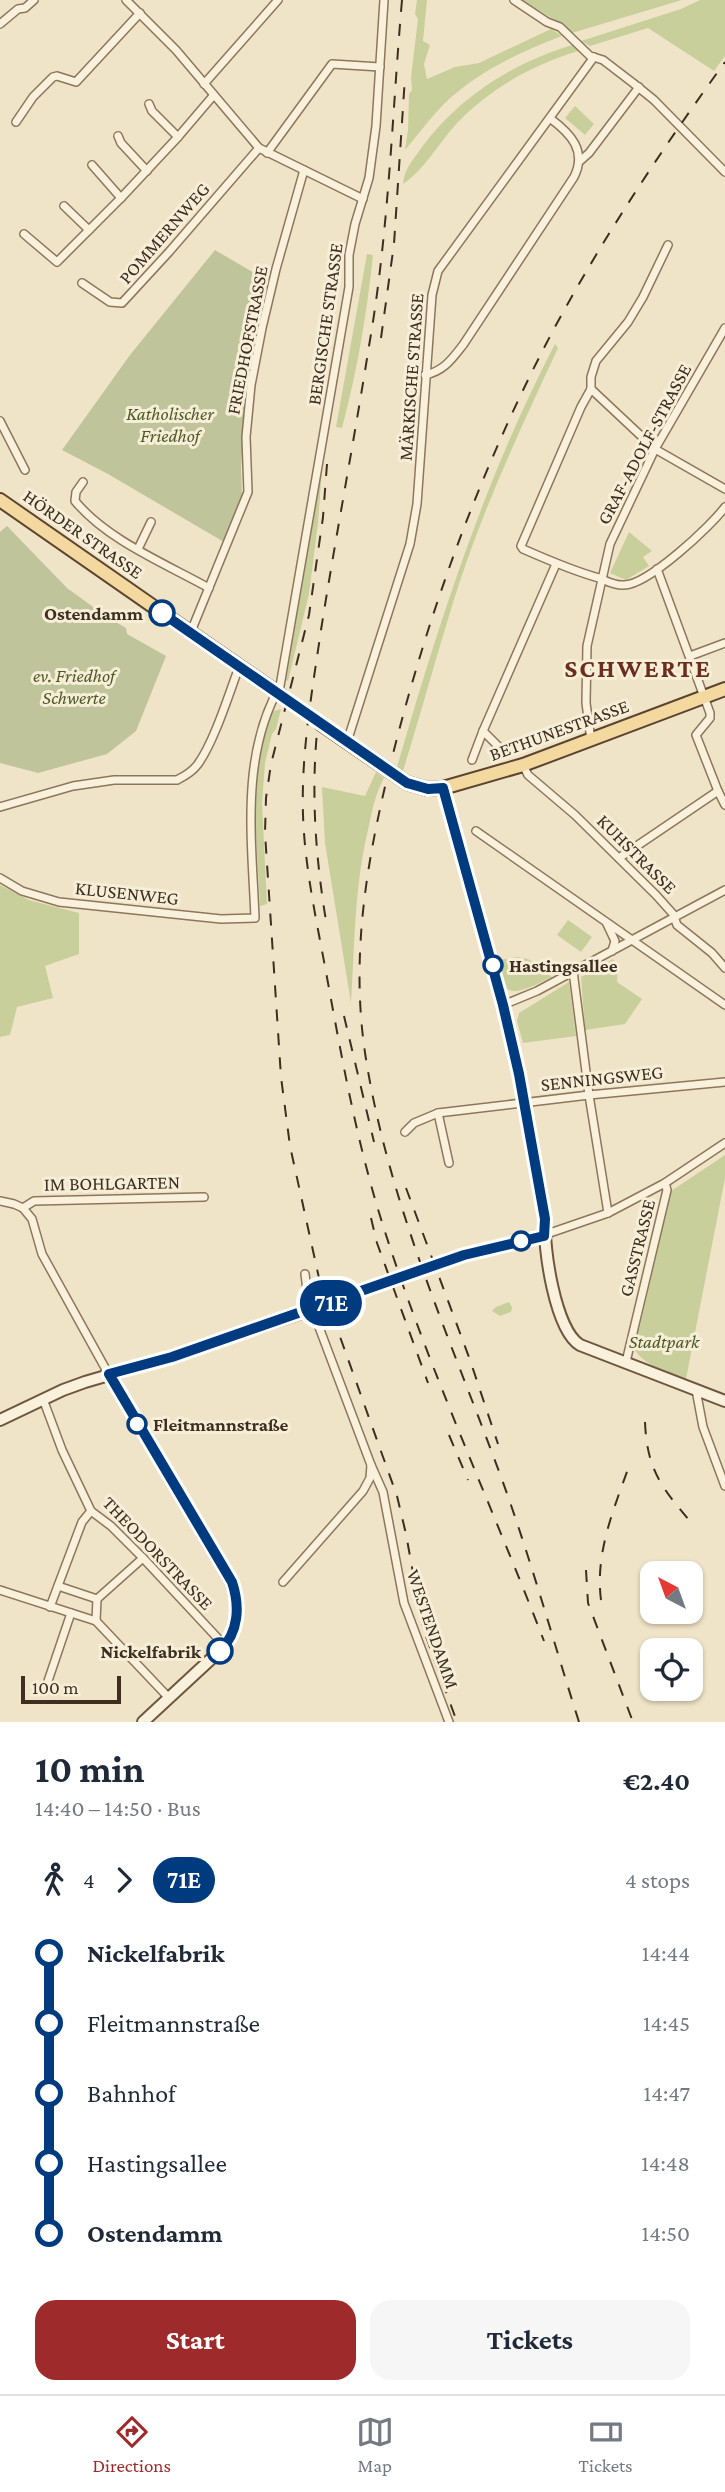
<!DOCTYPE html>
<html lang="en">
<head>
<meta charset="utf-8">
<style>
	:root { --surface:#fff; --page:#f6f6f7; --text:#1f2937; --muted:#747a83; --line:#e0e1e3; --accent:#9e2a2b }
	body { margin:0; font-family:"Crimson Pro",serif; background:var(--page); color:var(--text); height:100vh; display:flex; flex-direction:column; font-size:26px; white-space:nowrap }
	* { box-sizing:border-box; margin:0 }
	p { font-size:23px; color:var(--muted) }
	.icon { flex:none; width:38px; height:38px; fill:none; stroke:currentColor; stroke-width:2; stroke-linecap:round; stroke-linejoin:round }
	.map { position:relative; height:1722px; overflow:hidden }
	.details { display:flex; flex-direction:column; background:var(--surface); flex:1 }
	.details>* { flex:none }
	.badge { padding:0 14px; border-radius:23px; font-size:24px; line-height:46px }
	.needle { width:46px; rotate:319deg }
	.fabs { position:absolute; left:640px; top:1561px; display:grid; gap:14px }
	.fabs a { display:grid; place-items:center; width:63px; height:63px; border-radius:14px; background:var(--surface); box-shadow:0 2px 5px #0004; font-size:35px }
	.scale { position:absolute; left:21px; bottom:18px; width:100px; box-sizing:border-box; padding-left:7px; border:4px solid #3d2e20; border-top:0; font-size:19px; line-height:24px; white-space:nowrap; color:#3d2e20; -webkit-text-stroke:5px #f7eed8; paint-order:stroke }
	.map>.badge { position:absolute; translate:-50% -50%; box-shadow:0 0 0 4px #fff }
	.legs { display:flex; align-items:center; gap:10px; height:77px; padding:0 35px; font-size:23px }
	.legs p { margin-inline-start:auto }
	.headline { display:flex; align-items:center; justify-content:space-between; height:119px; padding:0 35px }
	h1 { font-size:38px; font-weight:700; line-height:52px }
	.cta { display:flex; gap:14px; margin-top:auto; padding:14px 35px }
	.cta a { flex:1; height:80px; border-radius:21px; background:var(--accent); color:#fff; font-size:28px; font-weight:700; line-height:80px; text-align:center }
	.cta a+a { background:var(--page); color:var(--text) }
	ul { padding:0 35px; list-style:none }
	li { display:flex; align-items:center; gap:24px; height:70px; font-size:26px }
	li i { display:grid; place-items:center; width:10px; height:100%; margin:0 9px; background:currentColor }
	li i::after { content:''; width:18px; height:18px; margin:-9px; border:5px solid; border-radius:50%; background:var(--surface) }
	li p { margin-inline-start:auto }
	li:first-child i { background:linear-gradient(#0000 50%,currentColor 0) }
	li:last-child i { background:linear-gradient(currentColor 50%,#0000 0) }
	.menu { display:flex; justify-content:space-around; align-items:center; height:98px; border-top:2px solid var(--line); background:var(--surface); font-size:19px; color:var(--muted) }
	.menu a { display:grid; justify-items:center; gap:4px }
	.menu .selected { color:var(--accent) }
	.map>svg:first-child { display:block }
	.green { fill:#c9cf9b }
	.cemetery { fill:#bfc49a }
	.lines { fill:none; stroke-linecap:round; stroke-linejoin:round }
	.secondary-tunnel { stroke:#ccc0a6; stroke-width:10; stroke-dasharray:10 5; stroke-linecap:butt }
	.primary-tunnel { stroke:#ccc0a6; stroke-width:12; stroke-dasharray:12 6; stroke-linecap:butt }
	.street-casing { stroke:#8d765c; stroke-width:10 }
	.secondary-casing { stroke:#6f573f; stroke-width:14 }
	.primary-casing { stroke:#5b4430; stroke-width:16 }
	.street { stroke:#faf1dc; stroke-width:7 }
	.secondary { stroke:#faf1dc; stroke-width:10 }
	.primary { stroke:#f3d9a0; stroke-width:12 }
	.rail { stroke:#3d2e20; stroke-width:2; stroke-dasharray:12 12; stroke-linecap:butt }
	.line-1-casing { stroke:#fff; stroke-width:16 }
	.line-1 { stroke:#003b80; stroke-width:10 }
	.stop-1-dot { fill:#fff; stroke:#003b80; stroke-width:3.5 }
	.labels { text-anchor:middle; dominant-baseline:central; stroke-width:6; stroke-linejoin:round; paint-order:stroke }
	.street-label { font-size:19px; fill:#3d2e20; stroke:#f7eed8 }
	.park-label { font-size:19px; font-style:italic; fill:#4d5a26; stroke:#f7eed8 }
	.stop-label { font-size:19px; font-weight:bold; fill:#3d2e20; stroke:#f7eed8; text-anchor:end }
	.district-label { font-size:26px; font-weight:bold; letter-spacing:2px; fill:#6b2e1e; stroke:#f7eed8 }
</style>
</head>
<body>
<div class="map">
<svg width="725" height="1722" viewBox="0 0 725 1722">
	<rect width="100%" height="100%" fill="#f0e4c8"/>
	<!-- green -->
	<g class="green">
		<path d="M417,0H427L423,41L430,45L424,64L427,79L455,67L479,63L551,29L562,36C520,52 477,72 444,104C430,118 418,135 405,150L408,130L409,94L412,90L411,77L418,19L415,14Z"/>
		<path d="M522,0H682L572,33L563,25Z"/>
		<path d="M700,0H725V56L714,71L648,28L590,46L581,41L681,9Z"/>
		<path d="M572,45L578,51C532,65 491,88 457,123C438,144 426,168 403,184C404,169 413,160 422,147C459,97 513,63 572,45Z"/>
		<path d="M575,106L594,124L585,135L565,118Z"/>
		<path d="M367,254L373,255C367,313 357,372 342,428L336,427Z"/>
		<path d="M555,344L558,348C519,432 479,517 452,606C435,661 420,716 403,771L397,767C439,622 485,478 555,344Z"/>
		<path d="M322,469L318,523L309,594L288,681L286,680Z"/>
		<path d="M629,532L652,551L643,557L649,566L626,580L610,573Z"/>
		<path d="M281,709L276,729L272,734L265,763L262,803L267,904L260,906L254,801L257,768L270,712Z"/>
		<path d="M376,772L384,778C375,794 372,812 368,830C354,889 355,943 351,1003L325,843L322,787L365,796Z"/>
		<path d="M0,885L29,900L79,913V954L45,966L53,998L17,1007L10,1035L0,1037Z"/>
		<path d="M568,920L592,937L581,952L557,935Z"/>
		<path d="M518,957L528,959L552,977C542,981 513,999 506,987C501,981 501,968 499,960Z"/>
		<path d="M613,959L618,967L617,982L642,999L625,1024L585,1030L581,977Z"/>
		<path d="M569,982L576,1036L523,1043L517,1021L519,1013Z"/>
		<path d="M725,1155V1178L686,1379C664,1371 645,1367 632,1346L636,1329H639L641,1322L671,1191Z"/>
		<path d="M509,1302L512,1307L511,1312L500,1316L492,1311L496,1307Z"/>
	</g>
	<!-- cemetery -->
	<g class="cemetery">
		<path d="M215,250L261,277L252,320L256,324L246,384L241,467L242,498L224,542L108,474L62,450L130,355Z"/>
		<path d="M7,526L67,588L107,617L126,628L127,634L166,656L136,731L107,754L38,773L0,763V532Z"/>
	</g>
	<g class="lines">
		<!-- secondary-tunnel -->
		<path class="secondary-tunnel" d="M325,1305L437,1265"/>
		<!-- primary-tunnel -->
		<path class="primary-tunnel" d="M282,696L321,724"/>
		<!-- street casing -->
		<g class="street-casing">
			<g id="street">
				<path d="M126,0L176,50L259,148L363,199"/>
				<path d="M514,0L547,22L560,27L590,56L603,60L633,83L654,100L725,172"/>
				<path d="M0,24L18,9L25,8L34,0"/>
				<path d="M204,84L278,0"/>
				<path d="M149,104L152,111L178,137L213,96"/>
				<path d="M16,122L33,97L53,77L57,76L76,82L140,13"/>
				<path d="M118,136L121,143L147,171"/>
				<path d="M267,153L332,64L380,67"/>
				<path d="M580,161L589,153L639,87"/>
				<path d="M92,165L121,198L178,137"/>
				<path d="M64,206L89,230L121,198"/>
				<path d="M24,234L57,262L89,230"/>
				<path d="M668,245L643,297L628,322L596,361L591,377V389L581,407L521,546L523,549C548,560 573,571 599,578C607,581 615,586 624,585C648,585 711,526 725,507"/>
				<path d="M82,283L110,302L122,303L169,252L259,148"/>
				<path d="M425,375C444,371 452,359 463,345L574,177C587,151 571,134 551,119"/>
				<path d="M591,389L655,449L725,489"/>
				<path d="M0,421L25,470"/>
				<path d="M83,482L76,492L75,501C107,540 166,564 209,588"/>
				<path d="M138,549L151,522"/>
				<path d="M657,569L710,713V718L696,735L718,791"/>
				<path d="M190,634L248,492L246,437L251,385L262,328L276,269L304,170"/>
				<path d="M690,656L725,643"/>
				<path d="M483,731L556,564"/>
				<path d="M591,740L586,703L587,646L610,544L655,449L725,328"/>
				<path d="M347,742L410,544L417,504L432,295L438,271L594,57"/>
				<path d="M472,760L483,731L505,753"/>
				<path d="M523,765L528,775L575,815L656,895L673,914L677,925L712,953L725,968"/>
				<path d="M0,807L73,786L114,780H177C185,776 193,771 198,764C214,742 229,694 239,667"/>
				<path d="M476,831L725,1005"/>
				<path d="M619,858L718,791L725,805"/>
				<path d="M0,878L22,891L59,902L221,919L255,918C252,840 240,756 280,686L349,287V255L355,224L369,178L376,126L384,0"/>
				<path d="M607,924L615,941L612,951"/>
				<path d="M573,971L589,1095L608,1213"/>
				<path d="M503,1005L537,991L725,890"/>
				<path d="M438,1113L449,1163"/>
				<path d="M405,1132L414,1123L438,1113L589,1095L725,1082"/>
				<path d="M0,1201L14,1204L23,1208L32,1219L42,1254L109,1375"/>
				<path d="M23,1208L34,1201L204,1197"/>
				<path d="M544,1235L608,1213L665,1183L725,1143"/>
				<path d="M626,1362L667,1190L665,1183"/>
				<path d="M696,1390L703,1427L725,1486"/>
				<path d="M43,1399L62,1450L91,1511L111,1526L143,1558L225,1646"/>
				<path d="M371,1465L383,1492L404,1603L449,1722"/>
				<path d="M283,1582L363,1491L370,1478L371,1465L308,1298L305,1274"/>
				<path d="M58,1586L97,1599"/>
				<path d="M0,1590L96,1621L169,1698"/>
				<path d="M97,1599L143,1558"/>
				<path d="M50,1607L82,1522L91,1511"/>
				<path d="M96,1621L97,1599"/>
				<path d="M48,1681L71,1613"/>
			</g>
		</g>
		<!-- secondary casing -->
		<g class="secondary-casing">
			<g id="secondary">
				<path d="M443,788L503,1005L519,1075L545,1219C543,1247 555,1330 580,1345L725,1401"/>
				<path d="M437,1265L464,1255L544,1235"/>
				<path d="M109,1375L231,1582C239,1604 239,1627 225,1646L143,1722"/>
				<path d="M0,1420L63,1390L85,1382L171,1357L325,1305"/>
			</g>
		</g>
		<!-- primary casing -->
		<g class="primary-casing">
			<g id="primary">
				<path d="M0,500L282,696"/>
				<path d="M321,724L407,783L428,789L443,788L523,765L725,689"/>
			</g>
		</g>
		<!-- street -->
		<use href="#street" class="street"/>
		<!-- secondary -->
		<use href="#secondary" class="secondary"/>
		<!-- primary -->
		<use href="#primary" class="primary"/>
		<!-- rail -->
		<g class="rail">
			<path d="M402,0C392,115 389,231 369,346C354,441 336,535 321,630C312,692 301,753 303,815C305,872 318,927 328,983C342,1059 355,1131 377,1206C422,1355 488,1496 544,1641"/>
			<path d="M381,338L394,244L405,77"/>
			<path d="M327,464L323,517L309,615L271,764L266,798L265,833L281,1077L290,1146L319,1278L397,1496L406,1534L423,1628L457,1722"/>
			<path d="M319,714C310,786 315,856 327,927"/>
			<path d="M344,1016L374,1142"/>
			<path d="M406,1188L470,1360L498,1444"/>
			<path d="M371,1218L377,1243L428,1383"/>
			<path d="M645,1422C647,1472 663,1489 694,1526"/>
			<path d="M449,1435L468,1480"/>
			<path d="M586,1570L588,1603L633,1722"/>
			<path d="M601,1600C595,1554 613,1511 628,1469"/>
			<path d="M579,1722C551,1634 527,1545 494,1458C445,1327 388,1198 366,1059C349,954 368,852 394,750C431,603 485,458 556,325C606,233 664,146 725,62"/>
		</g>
	</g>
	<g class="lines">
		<!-- line-1 casing -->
		<g class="line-1-casing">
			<path id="line-1" d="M162,613L407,783L428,789L443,788L503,1005L519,1074L545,1219L544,1236L464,1255L172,1357L109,1374L232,1582C240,1606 239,1632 220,1651"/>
		</g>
		<!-- line-1 -->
		<use href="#line-1" class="line-1"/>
	</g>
	<!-- markers -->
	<g class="stop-1-dot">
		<circle cx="162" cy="613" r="12"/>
		<circle cx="493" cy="965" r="9"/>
		<circle cx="521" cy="1241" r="9"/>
		<circle cx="137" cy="1424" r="9"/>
		<circle cx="220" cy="1651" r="12"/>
	</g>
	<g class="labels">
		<!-- street labels -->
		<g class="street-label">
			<text transform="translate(164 233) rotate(-49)">POMMERNWEG</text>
			<text transform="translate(325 324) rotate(-82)">BERGISCHE STRASSE</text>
			<text transform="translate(247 340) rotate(-79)">FRIEDHOFSTRASSE</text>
			<text transform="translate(411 377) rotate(-86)">MÄRKISCHE STRASSE</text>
			<text transform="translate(644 444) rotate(-62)">GRAF-ADOLF-STRASSE</text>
			<text transform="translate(83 534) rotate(35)">HÖRDER STRASSE</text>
			<text transform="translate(559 730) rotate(-20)">BETHUNESTRASSE</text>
			<text transform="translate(637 854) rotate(45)">KUHSTRASSE</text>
			<text transform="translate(127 893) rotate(6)">KLUSENWEG</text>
			<text transform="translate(602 1078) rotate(-6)">SENNINGSWEG</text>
			<text transform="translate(112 1183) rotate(-1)">IM BOHLGARTEN</text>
			<text transform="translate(637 1248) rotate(-76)">GASSTRASSE</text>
			<text transform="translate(158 1553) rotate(46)">THEODORSTRASSE</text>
			<text transform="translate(433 1629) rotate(71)">WESTENDAMM</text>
		</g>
		<!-- park labels -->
		<g class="park-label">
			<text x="170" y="413">Katholischer<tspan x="170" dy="22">Friedhof</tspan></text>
			<text x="74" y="675">ev. Friedhof<tspan x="74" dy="22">Schwerte</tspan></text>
			<text x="664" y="1341">Stadtpark</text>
		</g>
		<!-- stop labels -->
		<g class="stop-label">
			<text x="143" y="613">Ostendamm</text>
			<text x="509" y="965" text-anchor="start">Hastingsallee</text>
			<text x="153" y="1424" text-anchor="start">Fleitmannstraße</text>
			<text x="201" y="1651">Nickelfabrik</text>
		</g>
		<!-- district labels -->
		<g class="district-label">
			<text x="638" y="668">SCHWERTE</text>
		</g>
	</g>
</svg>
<div class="fabs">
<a><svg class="needle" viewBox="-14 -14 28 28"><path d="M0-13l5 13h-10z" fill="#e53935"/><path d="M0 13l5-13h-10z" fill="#747a83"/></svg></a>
<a><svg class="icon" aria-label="locate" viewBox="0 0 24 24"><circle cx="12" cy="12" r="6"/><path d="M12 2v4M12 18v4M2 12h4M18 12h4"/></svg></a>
</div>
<div class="scale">100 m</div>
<b class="badge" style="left:331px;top:1303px;background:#003b80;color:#fff">71E</b>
</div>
<section class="details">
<div class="headline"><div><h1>10 min</h1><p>14:40 – 14:50 · Bus</p></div><b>€2.40</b></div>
<div class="legs"><svg class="icon" aria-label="walk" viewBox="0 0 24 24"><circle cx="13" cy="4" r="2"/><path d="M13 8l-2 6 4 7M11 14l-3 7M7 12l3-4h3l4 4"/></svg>4<svg class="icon" aria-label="forward" viewBox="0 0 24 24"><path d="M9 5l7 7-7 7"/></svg><b class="badge" style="background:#003b80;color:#fff">71E</b><p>4 stops</p></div>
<ul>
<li><i style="color:#003b80"></i><b>Nickelfabrik</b><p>14:44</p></li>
<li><i style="color:#003b80"></i><span>Fleitmannstraße</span><p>14:45</p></li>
<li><i style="color:#003b80"></i><span>Bahnhof</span><p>14:47</p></li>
<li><i style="color:#003b80"></i><span>Hastingsallee</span><p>14:48</p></li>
<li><i style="color:#003b80"></i><b>Ostendamm</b><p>14:50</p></li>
</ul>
<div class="cta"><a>Start</a><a>Tickets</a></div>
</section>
<nav class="menu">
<a class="selected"><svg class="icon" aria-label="directions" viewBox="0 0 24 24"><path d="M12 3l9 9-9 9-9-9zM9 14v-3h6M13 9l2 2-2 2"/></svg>Directions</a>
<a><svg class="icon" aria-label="map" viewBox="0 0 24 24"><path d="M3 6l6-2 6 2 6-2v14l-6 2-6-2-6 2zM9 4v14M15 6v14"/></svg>Map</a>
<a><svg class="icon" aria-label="tickets" viewBox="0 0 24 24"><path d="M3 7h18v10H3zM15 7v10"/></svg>Tickets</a>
</nav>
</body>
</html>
